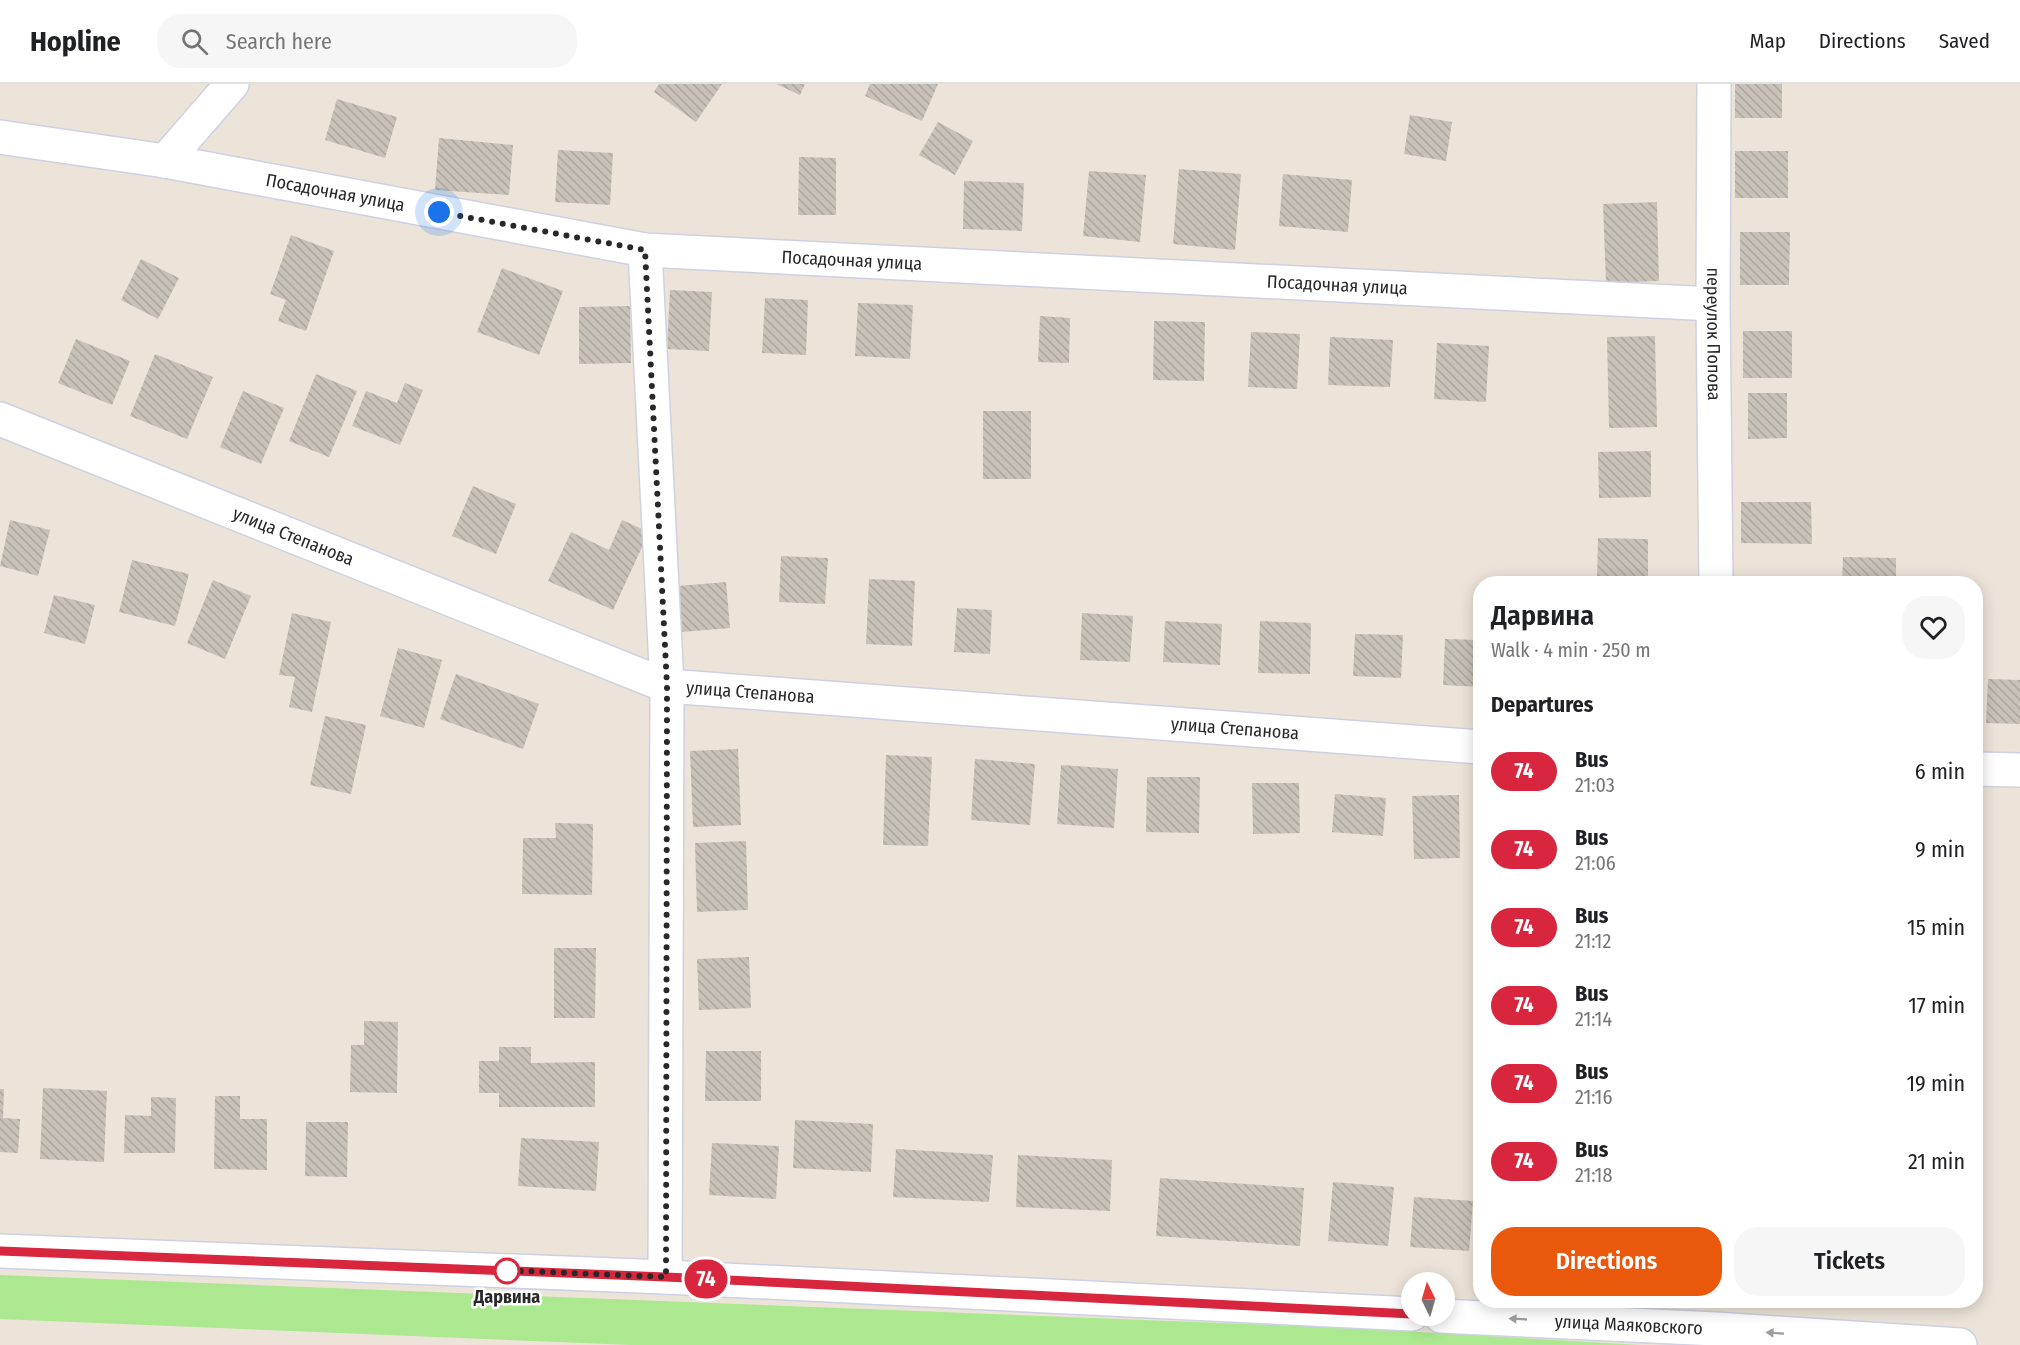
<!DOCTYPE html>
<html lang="en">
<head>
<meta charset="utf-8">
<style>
	:root { --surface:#fff; --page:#f6f6f6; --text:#202124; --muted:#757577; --line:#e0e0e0; --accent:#ea580c }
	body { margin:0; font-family:"Fira Sans Condensed",sans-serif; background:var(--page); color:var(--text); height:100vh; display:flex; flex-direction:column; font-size:22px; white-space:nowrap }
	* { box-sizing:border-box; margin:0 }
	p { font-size:20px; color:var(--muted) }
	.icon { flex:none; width:33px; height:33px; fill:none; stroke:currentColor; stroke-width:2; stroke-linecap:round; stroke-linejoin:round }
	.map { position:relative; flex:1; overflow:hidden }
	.sheet { position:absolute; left:1473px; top:492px; width:510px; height:732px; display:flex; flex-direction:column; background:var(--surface); border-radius:24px; box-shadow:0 3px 15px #0003 }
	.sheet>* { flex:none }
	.badge { padding:0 12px; border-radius:20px; font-size:21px; line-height:39px }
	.needle { width:39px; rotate:355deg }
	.buttons { position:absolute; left:1401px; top:1188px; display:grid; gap:12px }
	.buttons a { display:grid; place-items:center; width:54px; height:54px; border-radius:50%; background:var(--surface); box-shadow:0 3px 15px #0003; font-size:30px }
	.you { position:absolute; width:30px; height:30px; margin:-15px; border:4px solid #fff; border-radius:50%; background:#1a73e8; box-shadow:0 0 0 9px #1a73e833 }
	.map>.badge { position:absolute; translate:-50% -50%; box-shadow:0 0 0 3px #fff }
	h2 { padding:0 18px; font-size:22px; line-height:54px }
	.round { display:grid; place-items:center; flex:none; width:63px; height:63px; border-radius:24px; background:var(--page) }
	.headline { display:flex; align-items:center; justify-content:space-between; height:102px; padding:0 18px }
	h1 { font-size:28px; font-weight:600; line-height:45px }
	.action { display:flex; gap:12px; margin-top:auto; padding:12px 18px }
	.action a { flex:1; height:69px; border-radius:24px; background:var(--accent); color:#fff; font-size:24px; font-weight:600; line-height:69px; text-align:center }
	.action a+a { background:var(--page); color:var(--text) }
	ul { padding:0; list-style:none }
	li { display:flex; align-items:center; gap:18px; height:78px; padding:0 18px }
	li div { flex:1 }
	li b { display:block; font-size:22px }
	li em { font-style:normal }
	li .badge { min-width:66px; font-weight:700; text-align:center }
	header { display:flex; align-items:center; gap:36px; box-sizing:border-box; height:84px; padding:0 30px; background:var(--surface); border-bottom:2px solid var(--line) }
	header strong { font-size:28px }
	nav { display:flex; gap:33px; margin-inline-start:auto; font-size:21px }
	.search { width:420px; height:54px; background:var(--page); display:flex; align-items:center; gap:15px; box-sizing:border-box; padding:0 21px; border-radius:24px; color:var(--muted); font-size:22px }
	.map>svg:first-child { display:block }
	.grass { fill:#abe88f }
	.building { fill:url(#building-back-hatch) }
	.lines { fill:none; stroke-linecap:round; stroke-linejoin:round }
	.minor-casing { stroke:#cdd1e3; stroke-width:36 }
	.minor { stroke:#fff; stroke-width:33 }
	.oneway { fill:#9e9e9e }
	.line-casing { stroke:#fff; stroke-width:14 }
	.line { stroke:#d7263d; stroke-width:9 }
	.walk { stroke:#282828; stroke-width:6; stroke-dasharray:0 10.8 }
	.stop-dot { fill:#fff; stroke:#d7263d; stroke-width:3 }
	.labels { text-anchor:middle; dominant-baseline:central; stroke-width:5; stroke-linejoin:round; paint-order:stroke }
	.street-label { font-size:18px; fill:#282828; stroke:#fff }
	.stop-label { font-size:18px; font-weight:bold; fill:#282828; stroke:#fff }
</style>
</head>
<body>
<header>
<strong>Hopline</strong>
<div class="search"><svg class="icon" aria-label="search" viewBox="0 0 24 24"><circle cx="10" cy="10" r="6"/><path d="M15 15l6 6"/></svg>Search here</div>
<nav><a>Map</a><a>Directions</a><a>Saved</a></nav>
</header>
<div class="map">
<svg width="2020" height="1261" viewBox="0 0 2020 1261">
	<defs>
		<pattern id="building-back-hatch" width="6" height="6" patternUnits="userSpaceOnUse" patternTransform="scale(1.5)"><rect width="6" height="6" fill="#c7c1b8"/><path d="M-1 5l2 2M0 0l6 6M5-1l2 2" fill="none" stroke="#aba69e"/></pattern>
	</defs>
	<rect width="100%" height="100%" fill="#ece4d8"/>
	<!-- grass -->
	<path class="grass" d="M0,1191L1350,1244L1640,1261H632L0,1235Z"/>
	<!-- building -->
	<g class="building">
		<path d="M659,0H722L696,38L654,8Z"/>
		<path d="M776,0H805L800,11Z"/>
		<path d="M870,0H938L922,37L865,12Z"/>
		<rect x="1735" y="0" width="47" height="34"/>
		<path d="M337,15L397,33L385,74L325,56Z"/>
		<path d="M1410,31L1452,38L1446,77L1404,70Z"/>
		<path d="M938,38L973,57L955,91L919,71Z"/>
		<path d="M439,54L513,61L509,111L435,106Z"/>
		<path d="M558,66L613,69L610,121L555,118Z"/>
		<rect x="1735" y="67" width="53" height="47"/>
		<path d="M799,73L836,74V131H798Z"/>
		<path d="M1179,85L1241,90L1235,166L1173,160Z"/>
		<path d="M1089,87L1146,91L1140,158L1083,152Z"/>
		<path d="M1283,90L1352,96L1348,148L1279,142Z"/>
		<path d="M964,97L1024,99L1022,147L963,145Z"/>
		<path d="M1657,118L1659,197L1606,199L1603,120Z"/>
		<path d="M1740,148H1790L1789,201H1740Z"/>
		<path d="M291,151L334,167L306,247L278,237L286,216L270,210Z"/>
		<path d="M141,175L179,194L158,235L121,216Z"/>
		<path d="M502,184L563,207L539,271L477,248Z"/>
		<path d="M670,206L712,208L709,267L667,265Z"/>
		<path d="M765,214L808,216L806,271L762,269Z"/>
		<path d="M858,219L913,221L910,275L855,272Z"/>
		<path d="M630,222L631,279L579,280V223Z"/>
		<path d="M1040,232L1070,234L1069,279L1038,278Z"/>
		<path d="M1154,237L1205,238L1204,297L1153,296Z"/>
		<rect x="1743" y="247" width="49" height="47"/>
		<path d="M1251,248L1300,250L1297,305L1248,303Z"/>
		<path d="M1655,252L1657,343L1609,344L1607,253Z"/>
		<path d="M1330,253L1393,256L1390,303L1328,301Z"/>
		<path d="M76,255L130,277L112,321L58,299Z"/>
		<path d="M1437,259L1489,262L1486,318L1434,315Z"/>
		<path d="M155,270L213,293L187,355L130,332Z"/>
		<path d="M316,290L357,307L329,373L289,357Z"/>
		<path d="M405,299L423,306L400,361L352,342L366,307L397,319Z"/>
		<path d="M243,307L284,324L261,380L220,363Z"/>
		<path d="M1748,309H1787V354L1748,355Z"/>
		<rect x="983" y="327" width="48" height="68"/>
		<path d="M1651,367V413L1599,414L1598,368Z"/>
		<path d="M473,402L516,420L496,470L452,452Z"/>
		<path d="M1741,418H1811L1812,460L1741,459Z"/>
		<path d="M10,436L50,446L38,492L0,482Z"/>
		<path d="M622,436L649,448L613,526L548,497L571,448L609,466Z"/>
		<path d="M1598,454L1648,455V496H1597Z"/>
		<path d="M781,472L828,474L825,520L779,518Z"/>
		<path d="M1843,473L1896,474V500H1842Z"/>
		<path d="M132,476L189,490L175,542L119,528Z"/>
		<path d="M869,495L915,497L912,562L866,560Z"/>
		<path d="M213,496L251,512L225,575L187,559Z"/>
		<path d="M726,498L730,544L682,548L678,502Z"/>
		<path d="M54,511L95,521L85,560L44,549Z"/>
		<path d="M957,524L992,526L990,570L954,568Z"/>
		<path d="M292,529L331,538L312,628L289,623L295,593L279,591Z"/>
		<path d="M1082,529L1133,532L1130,578L1080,576Z"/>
		<path d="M1165,537L1222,540L1220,581L1163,578Z"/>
		<path d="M1260,537L1311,539L1310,590L1258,589Z"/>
		<path d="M1355,550L1403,551L1401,594L1353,592Z"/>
		<path d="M1445,555L1480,556V603L1443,601Z"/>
		<path d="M398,564L442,576L424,644L380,632Z"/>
		<path d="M456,590L539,620L523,665L440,635Z"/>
		<path d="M1988,595L2020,596V640L1986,639Z"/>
		<path d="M325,632L366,641L351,710L310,701Z"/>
		<path d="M738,665L741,741L693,743L690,667Z"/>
		<path d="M886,671L932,673L928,762L883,761Z"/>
		<path d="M975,675L1035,680L1030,741L971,736Z"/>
		<path d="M1061,681L1118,685L1114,744L1057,740Z"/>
		<path d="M1147,693H1200L1199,749L1146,748Z"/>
		<path d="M1252,699H1299L1300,749L1253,750Z"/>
		<path d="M1335,710L1386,714L1383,752L1332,748Z"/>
		<path d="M1459,711L1460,774L1414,775L1412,712Z"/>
		<path d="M555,739L593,740L592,811L522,810L523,754H556Z"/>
		<path d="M746,757L748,826L697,828L695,759Z"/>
		<path d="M554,864H596L595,934H554Z"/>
		<path d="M749,873L751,924L699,926L697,875Z"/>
		<path d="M364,937L398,938L397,1009L350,1008L351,961H364Z"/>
		<path d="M499,963H531V979L595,978V1023H499V1009H479V977H499Z"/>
		<path d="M706,967H761V1017H705Z"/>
		<path d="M43,1004L107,1007L104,1078L40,1075Z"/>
		<path d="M0,1005H4L3,1034L20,1035L18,1069L0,1068Z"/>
		<path d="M215,1012H240V1035H267V1086L214,1085Z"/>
		<path d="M151,1013L176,1014L175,1069H124L125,1031L151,1032Z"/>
		<path d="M795,1036L873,1040L871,1088L793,1084Z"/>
		<path d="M306,1038H348L347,1093L305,1092Z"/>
		<path d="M521,1054L599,1058L596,1107L518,1102Z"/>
		<path d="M712,1059L779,1062L776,1115L709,1111Z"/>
		<path d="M896,1065L993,1071L989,1118L893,1113Z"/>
		<path d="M1018,1071L1112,1076L1110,1127L1016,1123Z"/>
		<path d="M1160,1094L1304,1104L1300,1162L1156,1152Z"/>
		<path d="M1333,1098L1394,1103L1388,1162L1328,1157Z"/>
		<path d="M1414,1113L1473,1117L1469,1167L1410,1163Z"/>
	</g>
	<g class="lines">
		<!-- minor casing -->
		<g class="minor-casing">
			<g id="minor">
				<path id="s1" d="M1714,0L1713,220L1716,500"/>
				<path id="s2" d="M0,53L165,77L645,166L1713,220"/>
				<path d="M165,77L232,0"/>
				<path d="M645,166L667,602L665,1193"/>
				<path id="s3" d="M0,335L667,602L1480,663"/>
				<path d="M1976,685L2020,686"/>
				<path d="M0,1167L665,1193L1412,1230"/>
				<path id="s4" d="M1441,1232L1716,1245L1960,1261"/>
			</g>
		</g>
		<!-- minor -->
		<use href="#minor" class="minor"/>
	</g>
	<!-- one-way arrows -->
	<defs><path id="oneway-solid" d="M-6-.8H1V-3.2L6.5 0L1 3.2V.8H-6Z" transform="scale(1.5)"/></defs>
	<g class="oneway">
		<use href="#oneway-solid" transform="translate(1518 1235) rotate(-177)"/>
		<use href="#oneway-solid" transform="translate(1775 1249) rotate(-176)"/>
	</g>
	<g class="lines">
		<!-- line casing -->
		<g class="line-casing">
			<path id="line" d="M0,1167L666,1193L1412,1230"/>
		</g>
		<!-- line -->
		<use href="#line" class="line"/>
		<!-- walk -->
		<path class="walk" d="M439,128L645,166L667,602L666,1193L499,1186L507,1187"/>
	</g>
	<!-- markers -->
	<circle class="stop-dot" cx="507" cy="1187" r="12"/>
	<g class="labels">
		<!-- street labels -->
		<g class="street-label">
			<text stroke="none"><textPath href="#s2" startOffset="340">Посадочная улица</textPath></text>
			<text stroke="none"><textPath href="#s2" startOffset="862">Посадочная улица</textPath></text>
			<text stroke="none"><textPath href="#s2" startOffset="1348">Посадочная улица</textPath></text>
			<text stroke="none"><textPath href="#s1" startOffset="250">переулок Попова</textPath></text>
			<text stroke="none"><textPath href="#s3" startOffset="316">улица Степанова</textPath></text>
			<text stroke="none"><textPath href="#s3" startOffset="802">улица Степанова</textPath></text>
			<text stroke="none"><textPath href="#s3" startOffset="1288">улица Степанова</textPath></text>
			<text stroke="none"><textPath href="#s4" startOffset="188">улица Маяковского</textPath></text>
		</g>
		<!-- stop labels -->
		<g class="stop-label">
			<text x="507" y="1213">Дарвина</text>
		</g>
	</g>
</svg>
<div class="buttons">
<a><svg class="needle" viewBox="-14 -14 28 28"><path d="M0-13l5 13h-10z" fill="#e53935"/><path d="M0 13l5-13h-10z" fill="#757577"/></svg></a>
</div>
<div class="you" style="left:439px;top:128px"></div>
<b class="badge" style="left:706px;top:1195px;background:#d7263d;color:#fff">74</b>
<section class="sheet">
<div class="headline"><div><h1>Дарвина</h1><p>Walk · 4 min · 250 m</p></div><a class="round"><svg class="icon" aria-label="heart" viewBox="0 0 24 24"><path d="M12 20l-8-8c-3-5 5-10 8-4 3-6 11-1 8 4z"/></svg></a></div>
<h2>Departures</h2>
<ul>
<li><span class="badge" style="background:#d7263d;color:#fff">74</span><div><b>Bus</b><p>21:03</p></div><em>6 min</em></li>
<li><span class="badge" style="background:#d7263d;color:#fff">74</span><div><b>Bus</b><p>21:06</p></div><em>9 min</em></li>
<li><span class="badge" style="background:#d7263d;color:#fff">74</span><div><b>Bus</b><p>21:12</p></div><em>15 min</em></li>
<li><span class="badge" style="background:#d7263d;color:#fff">74</span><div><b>Bus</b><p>21:14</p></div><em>17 min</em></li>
<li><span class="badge" style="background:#d7263d;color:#fff">74</span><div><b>Bus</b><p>21:16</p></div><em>19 min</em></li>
<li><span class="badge" style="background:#d7263d;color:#fff">74</span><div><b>Bus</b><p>21:18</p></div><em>21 min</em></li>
</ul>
<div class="action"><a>Directions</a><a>Tickets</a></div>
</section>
</div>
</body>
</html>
